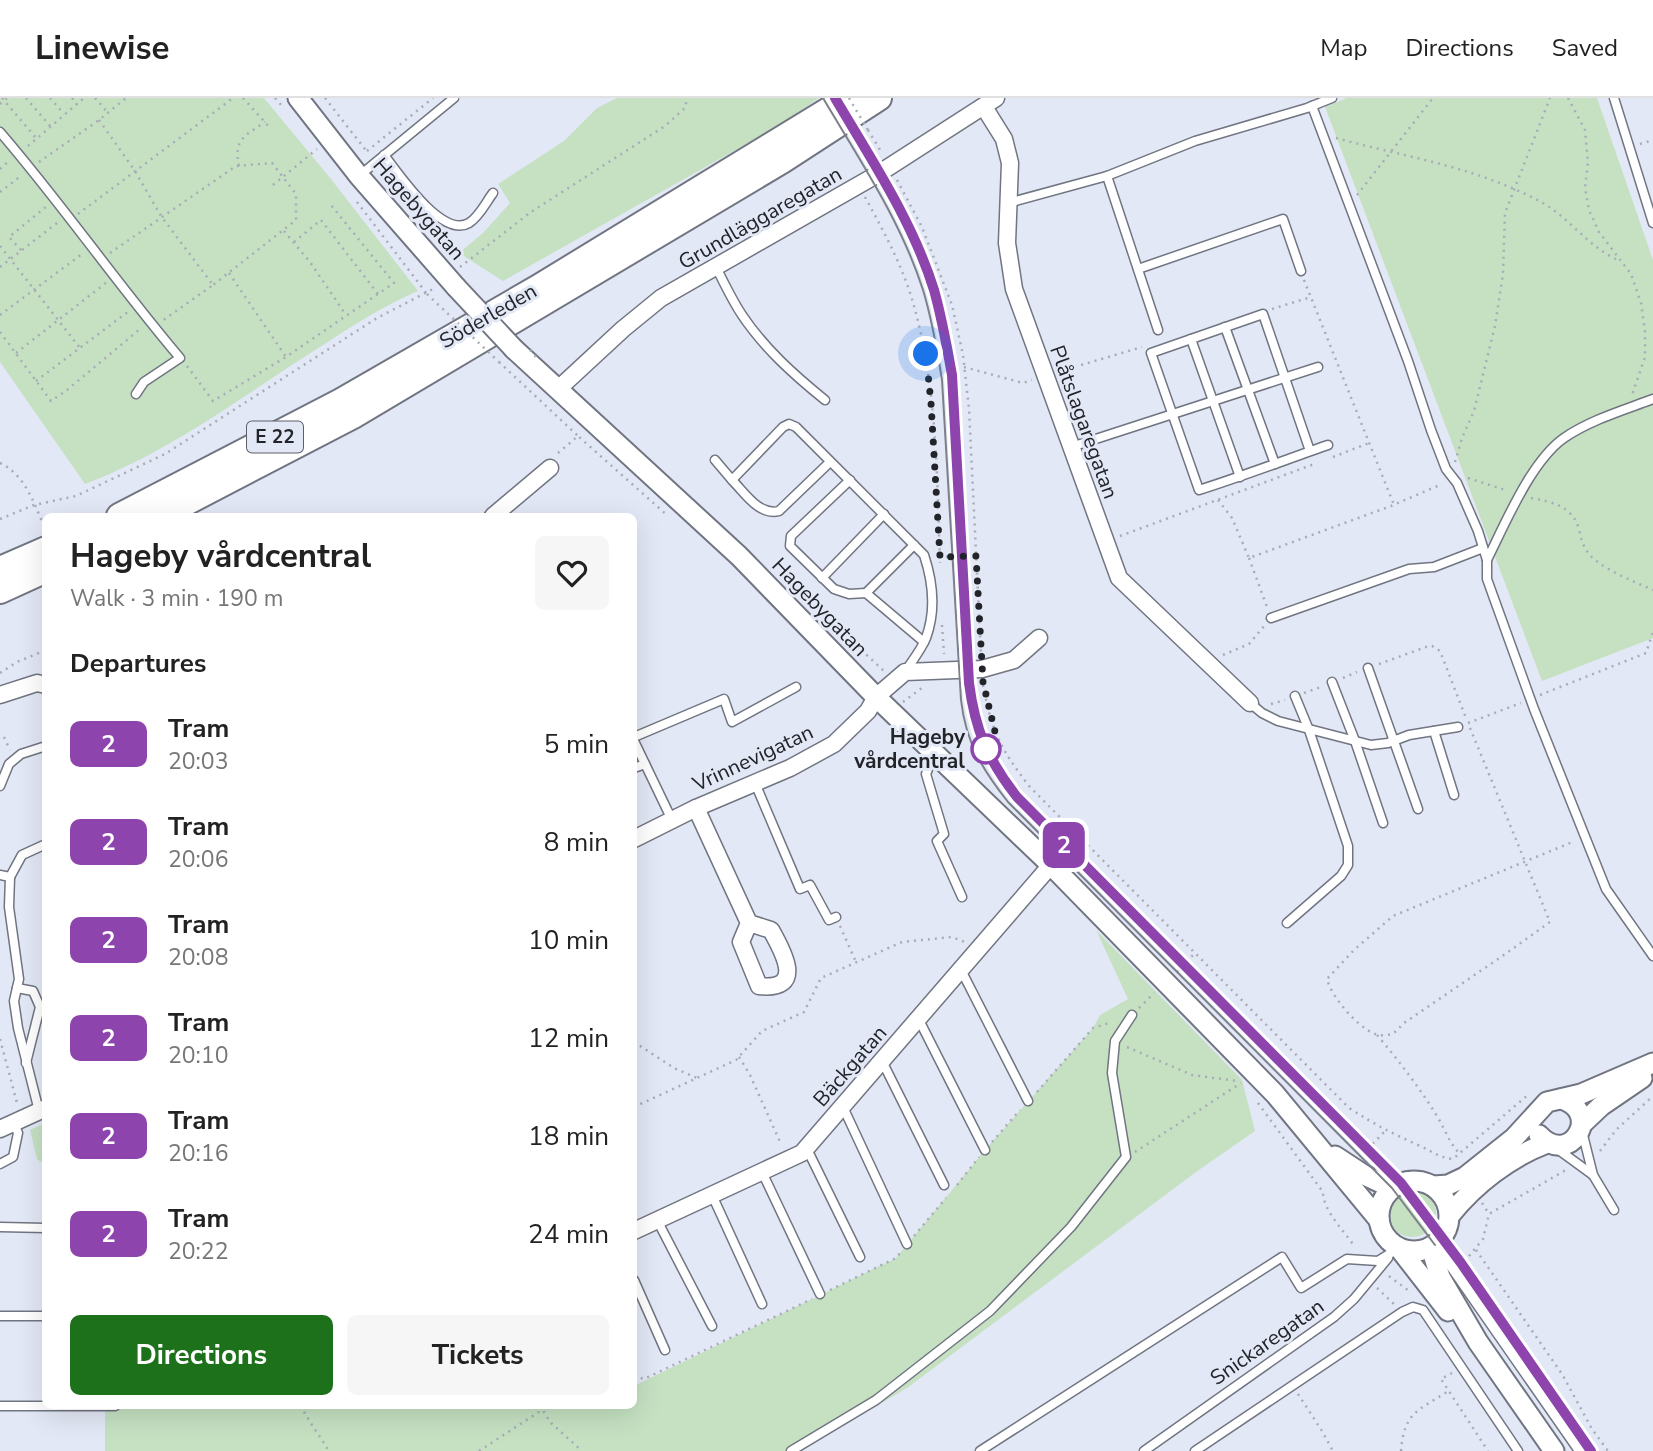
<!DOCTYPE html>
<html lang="en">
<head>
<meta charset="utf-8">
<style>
	:root { --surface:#fff; --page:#f6f6f6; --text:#222; --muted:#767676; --line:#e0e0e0; --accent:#1e711b }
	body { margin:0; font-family:"Nunito Sans",sans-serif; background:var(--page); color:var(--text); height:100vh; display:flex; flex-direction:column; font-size:26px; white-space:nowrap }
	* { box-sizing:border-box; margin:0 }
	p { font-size:23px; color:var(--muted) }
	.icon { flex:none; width:38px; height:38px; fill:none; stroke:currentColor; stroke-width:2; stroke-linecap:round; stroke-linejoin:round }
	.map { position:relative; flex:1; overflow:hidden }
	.details { position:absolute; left:42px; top:415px; width:595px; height:896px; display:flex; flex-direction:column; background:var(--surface); border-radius:10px; box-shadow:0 7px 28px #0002 }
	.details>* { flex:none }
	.badge { padding:0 14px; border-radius:10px; font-size:24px; line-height:46px }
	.you { position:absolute; width:35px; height:35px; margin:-18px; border:5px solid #fff; border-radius:50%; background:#1a73e8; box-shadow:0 0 0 10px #1a73e833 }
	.map>.badge { position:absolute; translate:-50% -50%; box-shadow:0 0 0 4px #fff }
	h2 { padding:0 28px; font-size:26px; line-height:63px }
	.round { display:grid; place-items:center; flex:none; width:74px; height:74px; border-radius:10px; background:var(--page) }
	.headline { display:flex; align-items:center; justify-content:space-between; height:119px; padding:0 28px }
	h1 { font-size:33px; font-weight:700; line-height:52px }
	.action { display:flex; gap:14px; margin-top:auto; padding:14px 28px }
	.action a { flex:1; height:80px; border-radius:10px; background:var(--accent); color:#fff; font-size:28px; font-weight:700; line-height:80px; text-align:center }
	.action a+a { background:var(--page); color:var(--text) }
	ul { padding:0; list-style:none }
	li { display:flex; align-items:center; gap:21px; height:98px; padding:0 28px }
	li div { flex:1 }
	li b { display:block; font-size:26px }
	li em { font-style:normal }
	li .badge { min-width:77px; font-weight:700; text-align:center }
	header { display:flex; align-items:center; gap:42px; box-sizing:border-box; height:98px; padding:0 35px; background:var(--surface); border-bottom:2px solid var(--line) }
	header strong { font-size:33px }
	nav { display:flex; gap:38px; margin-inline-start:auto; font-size:24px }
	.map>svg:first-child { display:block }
	.green { fill:#c5e1c2 }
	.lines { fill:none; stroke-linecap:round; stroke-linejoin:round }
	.service-casing { stroke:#717582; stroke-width:11 }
	.minor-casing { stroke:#717582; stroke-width:19 }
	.tertiary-casing { stroke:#717582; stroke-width:23 }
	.trunk-casing { stroke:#717582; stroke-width:28 }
	.path { stroke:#a8acb7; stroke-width:2.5; stroke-dasharray:2 5; stroke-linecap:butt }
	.service { stroke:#fff; stroke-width:8 }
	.minor { stroke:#fff; stroke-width:16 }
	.tertiary { stroke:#fff; stroke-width:19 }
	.trunk { stroke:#fff; stroke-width:24 }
	.tram { stroke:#7d8089; stroke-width:2 }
	.tertiary-bridge-casing { stroke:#717582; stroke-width:23; stroke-linecap:butt }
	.path-bridge { stroke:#a8acb7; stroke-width:2.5; stroke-dasharray:2 5; stroke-linecap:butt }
	.tertiary-bridge { stroke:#fff; stroke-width:19 }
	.line-casing { stroke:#fff; stroke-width:16 }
	.line { stroke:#8e44ad; stroke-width:10 }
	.walk { stroke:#222429; stroke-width:7; stroke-dasharray:0 12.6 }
	.stop-dot { fill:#fff; stroke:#8e44ad; stroke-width:3.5 }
	.labels { text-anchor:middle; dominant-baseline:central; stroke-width:6; stroke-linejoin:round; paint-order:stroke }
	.shield { fill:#e3e8f6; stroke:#5c5f66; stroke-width:2 }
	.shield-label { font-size:19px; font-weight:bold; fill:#222429 }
	.street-label { font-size:21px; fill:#222429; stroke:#e3e8f6 }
	.stop-label { font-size:21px; font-weight:bold; fill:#222429; stroke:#e3e8f6; text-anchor:end }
</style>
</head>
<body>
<header>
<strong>Linewise</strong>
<nav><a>Map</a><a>Directions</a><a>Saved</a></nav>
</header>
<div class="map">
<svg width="1653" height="1353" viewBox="0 0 1653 1353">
	<rect width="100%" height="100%" fill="#e3e8f6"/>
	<!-- green -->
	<g class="green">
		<path d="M0,0H264L331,81L418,193C383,208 352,228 320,249C244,297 170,354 85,386L0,264Z"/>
		<path d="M617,0H819L778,28L503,183L459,155L483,135L510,105L498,86L564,43L597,10Z"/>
		<path d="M1347,0H1597L1653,162V540L1542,583L1325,9Z"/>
		<path d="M1096,832L1242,982L1255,1033L1196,1074L907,1290L801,1353H105V1307H634V1284L638,1286L896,1160L985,1052L1093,930L1100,917L1128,901Z"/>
		<path d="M45,1025V1067L37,1061L30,1032Z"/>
		<circle cx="1412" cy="1115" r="24"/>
	</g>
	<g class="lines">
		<!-- service casing -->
		<g class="service-casing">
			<g id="service">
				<path d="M1614,0L1653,125"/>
				<path d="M1312,8L1408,263L1431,332L1446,371L1457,385L1478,433L1487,462"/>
				<path d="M0,34C63,107 117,186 180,260L144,284L136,296"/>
				<path d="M384,57C399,76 442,141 469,125C480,118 486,104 493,95"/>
				<path d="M359,78L454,0"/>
				<path d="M1107,78L1158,232"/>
				<path d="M1008,105L1107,78L1195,43L1307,10L1332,0"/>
				<path d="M716,169C724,185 732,202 742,217C764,250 794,277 825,302"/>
				<path d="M1138,171L1283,121L1301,173"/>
				<path d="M1225,229L1275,366"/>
				<path d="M1191,241L1240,379"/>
				<path d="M1653,301C1624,312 1590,322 1564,340C1531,363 1505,426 1487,462V481L1534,611L1606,791L1653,858"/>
				<path d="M1071,349L1318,269"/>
				<path d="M1310,353L1263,216L1151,255L1199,392C1243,378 1285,362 1328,347"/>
				<path d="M715,362L732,382L783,329L789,326L796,329L924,457C933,484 936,513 926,540C921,552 912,563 905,574"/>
				<path d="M732,382C745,395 759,418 779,413L830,364"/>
				<path d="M850,382L791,438L790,448L834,491L849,496L866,495L924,544"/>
				<path d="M822,480L884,416"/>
				<path d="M866,495L914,447"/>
				<path d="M1271,520L1409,471L1434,469L1483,450"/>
				<path d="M1368,570L1418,711"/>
				<path d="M1332,584L1355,643L1383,725"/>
				<path d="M1250,605L1262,615L1278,623L1371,647L1388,645L1409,637L1458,629"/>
				<path d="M1434,633L1454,697"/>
				<path d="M634,639L724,601L732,624L796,589"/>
				<path d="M634,643L672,722"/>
				<path d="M929,669L926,676L944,736L937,743L962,799"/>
				<path d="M634,670L645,666"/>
				<path d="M755,685L800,791L810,787L829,822L836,819"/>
				<path d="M0,688L9,666L21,656L46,648"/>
				<path d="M0,777L10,779L9,809L19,881L14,903L18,930L39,1013"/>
				<path d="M10,779L22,757L46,746"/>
				<path d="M1287,825L1341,778L1348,767V748L1309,632L1295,598"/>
				<path d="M961,872L1028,1003"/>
				<path d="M17,890L33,893L40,909L26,965"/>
				<path d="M918,920L985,1052"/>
				<path d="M882,963L944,1087"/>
				<path d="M843,1009L907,1146"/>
				<path d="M1582,1033L1593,1077L1614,1112"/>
				<path d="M1556,1050L1593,1077"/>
				<path d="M807,1051L860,1159"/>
				<path d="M0,1066L13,1059L18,1035L14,1025"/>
				<path d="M762,1074L820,1196"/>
				<path d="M712,1097L762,1206"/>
				<path d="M657,1122L712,1228"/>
				<path d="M0,1129L46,1130"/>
				<path d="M1443,1139L1591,1353"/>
				<path d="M1439,1152L1579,1353"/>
				<path d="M634,1182L665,1252"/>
				<path d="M0,1218H46"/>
				<path d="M0,1308H115"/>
				<path d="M791,1353L876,1302L990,1213L1071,1129L1126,1059L1112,975L1115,943L1132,917"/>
				<path d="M980,1353L1282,1159L1301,1190L1347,1161L1378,1163L1399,1150"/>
				<path d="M1144,1353L1334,1219L1354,1201L1388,1160"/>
				<path d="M1195,1353L1402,1214L1413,1209L1423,1212L1518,1353"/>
			</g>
		</g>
		<!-- minor casing -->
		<g class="minor-casing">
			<g id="minor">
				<path d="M984,9L1004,41L1010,65L1007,145L1014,191L1119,480L1250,605"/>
				<path d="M557,292L623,231L661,200L878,76L996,0"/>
				<path d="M493,418L550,370"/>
				<path d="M0,597L37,585L46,587"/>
				<path d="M696,710L749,825L771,832C784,855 805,893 759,888L741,844L749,825"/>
				<path d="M634,741L696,710L790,670L834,646L868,613L876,599L905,574L982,571L1014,562L1039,540"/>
				<path d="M0,1031L46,1010"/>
				<path d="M634,1133L802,1055L1051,767"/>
			</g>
		</g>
		<!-- tertiary casing -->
		<g class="tertiary-casing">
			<g id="tertiary">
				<path d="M298,0L359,78L456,189"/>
				<path d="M514,251L739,458L876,599L1051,767L1275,996L1379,1122"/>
				<path d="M1582,1026L1601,1008L1642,980"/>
				<path d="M1539,1037C1570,1070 1604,1014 1561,1001"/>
				<path d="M1335,1058L1364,1077L1392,1090"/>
				<circle cx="1414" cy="1118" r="35"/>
				<path d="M1434,1088L1448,1087L1465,1079L1514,1040L1547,1004L1581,996L1653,965"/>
				<path d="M1450,1117C1475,1086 1510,1059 1547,1045"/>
				<path d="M1431,1149L1440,1179L1478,1244L1554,1353"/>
				<path d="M1399,1150L1448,1213"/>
			</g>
		</g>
		<!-- trunk casing -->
		<g class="trunk-casing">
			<g id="trunk">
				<path d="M119,418L341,303L537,190L848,0"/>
				<path d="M161,418L355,317L782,63L879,0"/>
				<path d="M0,471L46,451"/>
				<path d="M0,493L46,472"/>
			</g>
		</g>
		<!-- path -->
		<g class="path">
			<path d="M2,0L36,40"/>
			<path d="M26,0L51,29"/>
			<path d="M50,0L64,16"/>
			<path d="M72,0L77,6"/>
			<path d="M95,0L108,15"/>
			<path d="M243,0L271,31"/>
			<path d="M275,0L282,8"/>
			<path d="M325,0L368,55"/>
			<path d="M1568,0L1585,32L1588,65L1585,90L1589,112L1599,134L1631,176L1641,205L1645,233V259L1632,297"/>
			<path d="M0,6L7,0"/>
			<path d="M99,22L135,73L161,118L213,187L162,223"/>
			<path d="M868,32L882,55"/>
			<path d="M1336,40C1405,59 1477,69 1541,104C1569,119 1588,149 1618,162"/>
			<path d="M1640,46L1653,42"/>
			<path d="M28,48L84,0"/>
			<path d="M367,53L433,0"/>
			<path d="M39,64L99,22L126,0"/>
			<path d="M239,68C233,41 245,38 265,24"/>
			<path d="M0,71L9,63"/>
			<path d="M897,82L922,129L952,207L963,257L969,311L981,556"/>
			<path d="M273,87L317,51"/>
			<path d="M0,94L22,77"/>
			<path d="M1357,97L1433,0"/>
			<path d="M865,99C883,132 901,165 912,201C937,285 937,378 940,465"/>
			<path d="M357,104L427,196"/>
			<path d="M78,116L233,0"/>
			<path d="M284,133L310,164L346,217"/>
			<path d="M294,144L321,122L378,196"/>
			<path d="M0,148L80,250"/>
			<path d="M21,152L9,139L47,108"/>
			<path d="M110,155L236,68L272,65L296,96V122L213,187"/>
			<path d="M0,169L57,125"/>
			<path d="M460,169L531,114L665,28L686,9V0"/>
			<path d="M229,175L286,259"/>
			<path d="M1304,182L1394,407"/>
			<path d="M1272,211L1311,199"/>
			<path d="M0,217L82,156"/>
			<path d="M0,234L51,303L67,292L140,231"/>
			<path d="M16,255L107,184"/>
			<path d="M499,264L578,338"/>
			<path d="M187,268L213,303L286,259L394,185L331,107"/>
			<path d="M964,269L1023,285L1032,282"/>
			<path d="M1061,273L1142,249"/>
			<path d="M36,283L129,213"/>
			<path d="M558,355L578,338L668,418"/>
			<path d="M1333,359L1369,345"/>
			<path d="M1455,364L1462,340L1474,313L1495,228L1503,176L1505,115L1550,0"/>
			<path d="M0,365C26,377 35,408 46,433"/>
			<path d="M1468,380L1508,393"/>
			<path d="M1531,400C1553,404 1572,408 1579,431C1581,441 1583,449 1590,457C1602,471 1635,484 1653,492"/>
			<path d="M1218,402L1232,420L1249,460L1391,408L1442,386"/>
			<path d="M0,421L34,407L76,398L165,356L377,220L433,191"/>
			<path d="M1120,438L1317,365"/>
			<path d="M939,459L975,458"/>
			<path d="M1249,460L1267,509"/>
			<path d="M815,509L884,573"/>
			<path d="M942,527L944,556"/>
			<path d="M1223,557L1249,546L1265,527"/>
			<path d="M1379,566L1426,549L1432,548L1440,553L1466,620"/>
			<path d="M0,575L17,564L46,552"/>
			<path d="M1343,580L1357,574"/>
			<path d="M983,587C992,634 1000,650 1029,688L1349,1010C1374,1026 1391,1035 1418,1047C1430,1052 1439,1060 1453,1061L1529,996"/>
			<path d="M1304,595L1321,589"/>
			<path d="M1540,597L1646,555L1653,534"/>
			<path d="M903,604L923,589"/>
			<path d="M1271,606L1285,602"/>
			<path d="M1468,625L1521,605"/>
			<path d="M1470,630L1550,824L1501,859L1404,925L1393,936C1387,937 1380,938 1375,936C1357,929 1331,898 1327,881L1354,852L1393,818L1575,743"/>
			<path d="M4,639L10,652"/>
			<path d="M840,828L856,864"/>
			<path d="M1177,874L1194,856"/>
			<path d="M1139,910L1154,895"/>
			<path d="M1377,937C1399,963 1419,989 1437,1018C1445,1031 1449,1045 1460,1056"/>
			<path d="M0,941L17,1005"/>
			<path d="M634,944L674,970L697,980"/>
			<path d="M1127,949L1192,977L1237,983"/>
			<path d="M739,959L750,977L781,1046"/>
			<path d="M1037,994L1093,930L1112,924"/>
			<path d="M1258,1005L1323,1094C1323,1113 1345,1134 1355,1149"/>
			<path d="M634,1009L736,962L762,933L804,914L821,880L902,844L952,839L965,844"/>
			<path d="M992,1044L1020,1012"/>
			<path d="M1600,1053L1616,1032L1653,998"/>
			<path d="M1135,1054L1241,985"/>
			<path d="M1363,1056L1385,1033"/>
			<path d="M957,1087L979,1059"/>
			<path d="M1482,1105L1489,1116"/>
			<path d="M914,1138L946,1100"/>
			<path d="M1476,1152L1562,1276L1592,1331L1608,1353"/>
			<path d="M1469,1158L1483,1141L1489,1116L1566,1072"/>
			<path d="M1389,1178L1409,1193"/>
			<path d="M1377,1190L1395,1207"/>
			<path d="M830,1192L896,1160L901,1154"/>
			<path d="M1452,1275L1441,1281L1488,1353"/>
			<path d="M634,1278L644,1281L812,1201"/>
			<path d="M1298,1296L1322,1333L1333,1353"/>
			<path d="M302,1307L305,1316L329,1353"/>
			<path d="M540,1307L550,1324L582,1353"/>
			<path d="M479,1353L542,1312"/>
			<path d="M1401,1353C1404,1315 1417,1313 1447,1294"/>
		</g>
		<!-- service -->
		<use href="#service" class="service"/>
		<!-- minor -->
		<use href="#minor" class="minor"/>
		<!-- tertiary -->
		<use href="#tertiary" class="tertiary"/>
		<!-- trunk -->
		<use href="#trunk" class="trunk"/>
		<!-- tram -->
		<g class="tram">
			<path d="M823,0C859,61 901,123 923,192C932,221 937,251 942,282L961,602C966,645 982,671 1008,704L1392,1090L1435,1147"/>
			<path d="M925,170C950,232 953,296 957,362"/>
			<path d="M971,600C975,628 984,658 1002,680"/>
			<path d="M1423,1114L1443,1139"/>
		</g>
		<!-- tertiary-bridge casing -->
		<g class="tertiary-bridge-casing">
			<path id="tertiary-bridge" d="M456,189L514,251"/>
		</g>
		<!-- path-bridge -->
		<g class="path-bridge">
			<path d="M849,0L868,32"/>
			<path d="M427,196L499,264"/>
			<path d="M530,252L536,259"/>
		</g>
		<!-- tertiary-bridge -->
		<use href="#tertiary-bridge" class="tertiary-bridge"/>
	</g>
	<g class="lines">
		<!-- line casing -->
		<g class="line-casing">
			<path id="line" d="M835,0C871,61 913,124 934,192C942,220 947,249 952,277L969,585C975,632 988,662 1017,699L1401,1085L1461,1165L1591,1353"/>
		</g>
		<!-- line -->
		<use href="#line" class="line"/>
		<!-- walk -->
		<path class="walk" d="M926,256L931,305L940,459L976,458L983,584L996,638L986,651"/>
	</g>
	<!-- markers -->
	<circle class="stop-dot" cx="986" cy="651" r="14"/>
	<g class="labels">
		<!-- shield labels -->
		<rect class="shield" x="247" y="323.5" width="56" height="31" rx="5"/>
		<g class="shield-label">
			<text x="275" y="339">E 22</text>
		</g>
		<!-- street labels -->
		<g class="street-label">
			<text transform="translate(419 111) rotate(49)">Hagebygatan</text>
			<text transform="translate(760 120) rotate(-30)">Grundläggaregatan</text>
			<text transform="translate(488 218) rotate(-30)">Söderleden</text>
			<text transform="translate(1084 324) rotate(70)">Plåtslagaregatan</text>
			<text transform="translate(820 509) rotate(46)">Hagebygatan</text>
			<text transform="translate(753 660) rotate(-25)">Vrinnevigatan</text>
			<text transform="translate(850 968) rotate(-49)">Bäckgatan</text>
			<text transform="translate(1267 1244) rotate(-35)">Snickaregatan</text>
		</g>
		<!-- stop labels -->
		<g class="stop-label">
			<text x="965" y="639">Hageby<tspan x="965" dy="24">vårdcentral</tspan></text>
		</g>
	</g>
</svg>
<div class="you" style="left:926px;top:256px"></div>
<b class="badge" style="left:1064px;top:747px;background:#8e44ad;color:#fff">2</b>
<section class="details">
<div class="headline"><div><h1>Hageby vårdcentral</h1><p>Walk · 3 min · 190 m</p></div><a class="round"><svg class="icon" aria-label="heart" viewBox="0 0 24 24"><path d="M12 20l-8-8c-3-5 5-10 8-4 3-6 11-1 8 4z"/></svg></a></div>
<h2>Departures</h2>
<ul>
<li><span class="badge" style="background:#8e44ad;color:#fff">2</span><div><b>Tram</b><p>20:03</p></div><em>5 min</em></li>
<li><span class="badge" style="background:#8e44ad;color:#fff">2</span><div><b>Tram</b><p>20:06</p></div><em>8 min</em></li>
<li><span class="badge" style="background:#8e44ad;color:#fff">2</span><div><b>Tram</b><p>20:08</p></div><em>10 min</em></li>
<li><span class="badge" style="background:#8e44ad;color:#fff">2</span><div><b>Tram</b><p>20:10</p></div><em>12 min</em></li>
<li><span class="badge" style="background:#8e44ad;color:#fff">2</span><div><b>Tram</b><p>20:16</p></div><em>18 min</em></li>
<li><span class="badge" style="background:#8e44ad;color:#fff">2</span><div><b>Tram</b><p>20:22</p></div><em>24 min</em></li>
</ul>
<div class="action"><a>Directions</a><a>Tickets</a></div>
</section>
</div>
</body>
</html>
